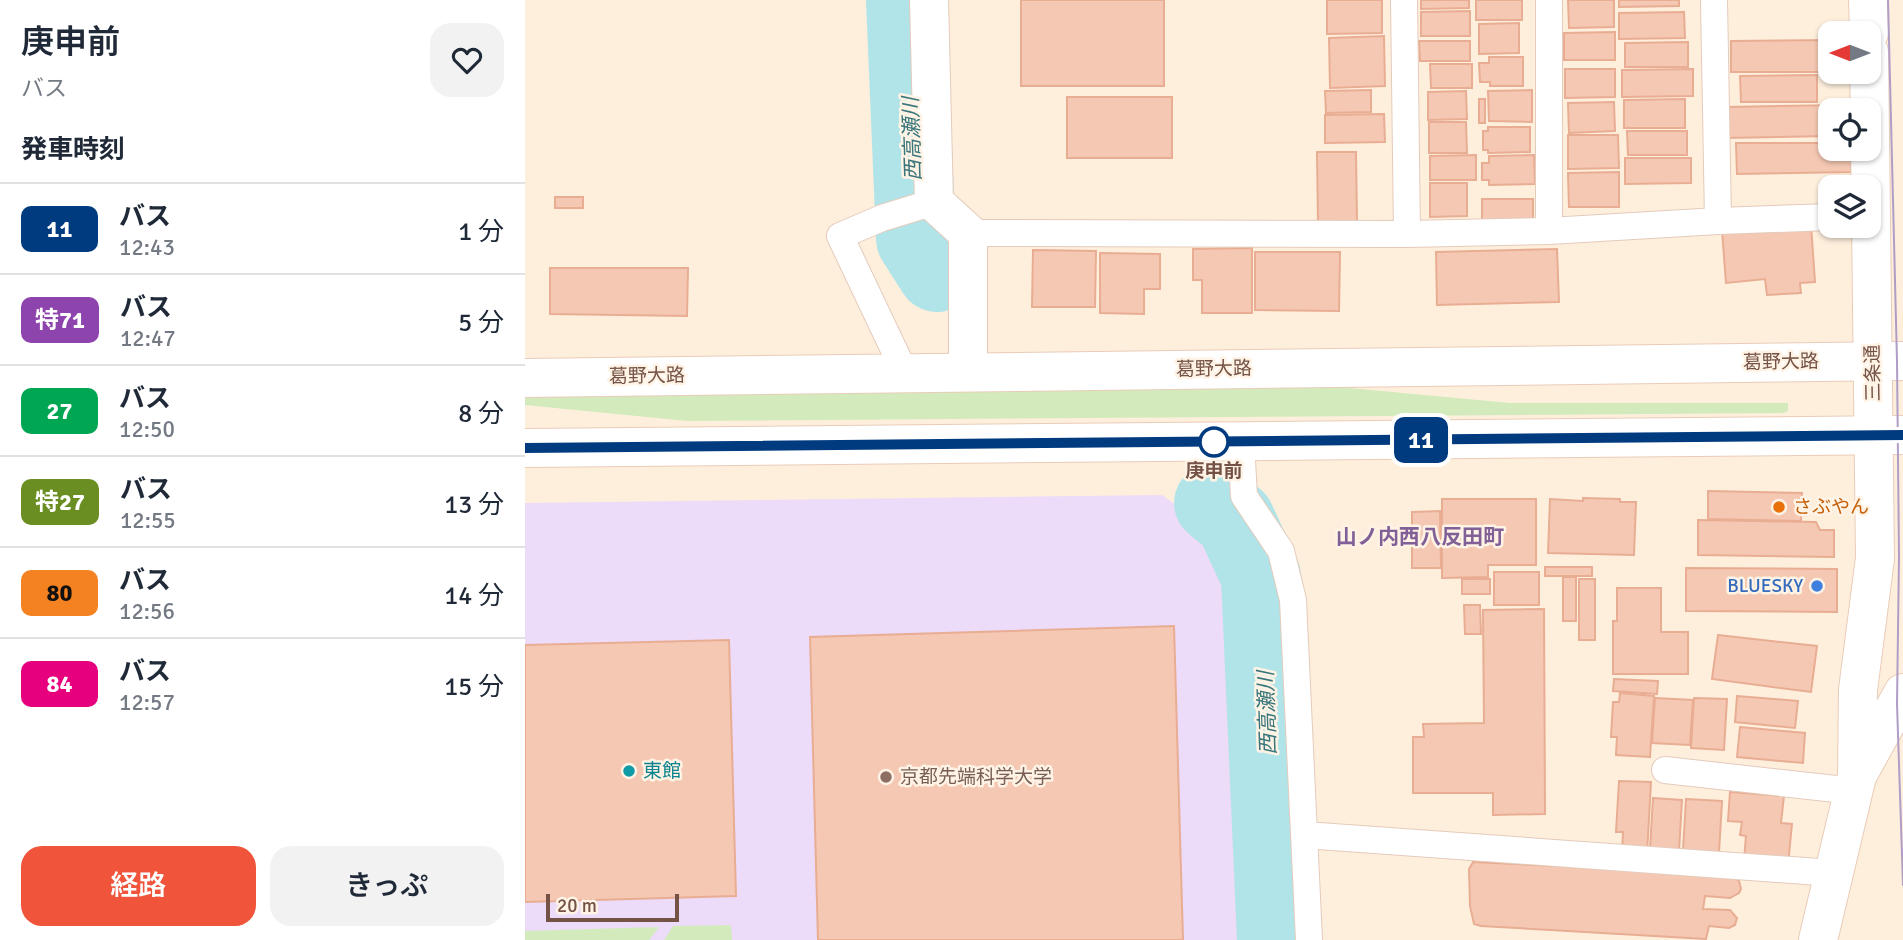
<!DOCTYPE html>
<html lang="ja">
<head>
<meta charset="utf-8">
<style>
	:root { --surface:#fff; --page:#f2f2f3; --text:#1f2937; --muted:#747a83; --line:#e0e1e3; --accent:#f0543a }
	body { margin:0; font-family:Signika,"Noto Sans JP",sans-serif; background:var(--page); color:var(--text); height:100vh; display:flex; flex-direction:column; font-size:26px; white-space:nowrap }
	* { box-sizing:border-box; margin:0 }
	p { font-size:23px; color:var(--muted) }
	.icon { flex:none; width:38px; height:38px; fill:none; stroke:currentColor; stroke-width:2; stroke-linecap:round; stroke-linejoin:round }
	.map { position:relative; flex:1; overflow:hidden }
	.drawer { display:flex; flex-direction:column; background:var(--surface); width:525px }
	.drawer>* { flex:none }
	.badge { padding:0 14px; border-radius:10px; font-size:24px; line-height:46px }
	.needle { width:46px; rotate:270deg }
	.fabs { position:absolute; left:1293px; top:21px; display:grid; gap:14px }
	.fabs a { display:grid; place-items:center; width:63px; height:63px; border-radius:14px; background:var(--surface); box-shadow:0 2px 5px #0004; font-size:35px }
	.scale { position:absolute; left:21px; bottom:18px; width:133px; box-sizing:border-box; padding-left:7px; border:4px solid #745245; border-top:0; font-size:19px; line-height:24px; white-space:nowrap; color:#745245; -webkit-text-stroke:5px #fff3e5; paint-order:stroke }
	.map>.badge { position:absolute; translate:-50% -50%; box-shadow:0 0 0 4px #fff }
	h2 { padding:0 21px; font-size:26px; line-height:63px }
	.round { display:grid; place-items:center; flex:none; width:74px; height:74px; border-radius:21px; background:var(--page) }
	.headline { display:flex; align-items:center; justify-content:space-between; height:119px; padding:0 21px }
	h1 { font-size:33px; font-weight:600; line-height:52px }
	.cta { display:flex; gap:14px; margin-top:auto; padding:14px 21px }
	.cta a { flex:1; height:80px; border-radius:21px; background:var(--accent); color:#fff; font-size:28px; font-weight:600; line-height:80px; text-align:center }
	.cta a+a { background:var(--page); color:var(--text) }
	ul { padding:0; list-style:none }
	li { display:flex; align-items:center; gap:21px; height:91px; padding:0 21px; border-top:2px solid var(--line) }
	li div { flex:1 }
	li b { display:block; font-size:26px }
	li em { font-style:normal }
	li .badge { min-width:77px; font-weight:700; text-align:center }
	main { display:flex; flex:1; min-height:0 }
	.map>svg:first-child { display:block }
	.education { fill:#ecdbf9 }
	.green { fill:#d3ebbc }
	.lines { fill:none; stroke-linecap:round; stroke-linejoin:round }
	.river { stroke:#b1e4e8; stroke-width:80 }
	.building { fill:#f5c8b3; stroke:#e8ad93; stroke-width:2 }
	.lane-casing { stroke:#e4cbbc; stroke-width:28 }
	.street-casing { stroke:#e4cbbc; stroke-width:40 }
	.secondary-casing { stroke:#e9ccb9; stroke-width:40 }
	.lane { stroke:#fff; stroke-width:26 }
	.street { stroke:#fff; stroke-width:38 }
	.secondary { stroke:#fff; stroke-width:38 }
	.tram { stroke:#b09dc6; stroke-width:2 }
	.line-casing { stroke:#fff; stroke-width:16 }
	.line { stroke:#003b80; stroke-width:10 }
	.stop-dot { fill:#fff; stroke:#003b80; stroke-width:3.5 }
	.food-dot { fill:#e8710a; stroke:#fff3e5; stroke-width:2.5 }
	.shop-dot { fill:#3f7fe0; stroke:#fff3e5; stroke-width:2.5 }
	.culture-dot { fill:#0f9aa8; stroke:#fff3e5; stroke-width:2.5 }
	.education-dot { fill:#8d6e63; stroke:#fff3e5; stroke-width:2.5 }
	.labels { text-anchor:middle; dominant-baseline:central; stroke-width:5; stroke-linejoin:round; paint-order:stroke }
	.street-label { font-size:19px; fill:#745245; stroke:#fff3e5 }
	.stop-label { font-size:19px; font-weight:bold; fill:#745245; stroke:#fff3e5 }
	.food-label { font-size:19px; fill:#c56008; stroke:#fff3e5; text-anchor:start }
	.shop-label { font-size:19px; fill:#366cbe; stroke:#fff3e5; text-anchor:end }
	.culture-label { font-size:19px; fill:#0d838f; stroke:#fff3e5; text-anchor:start }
	.education-label { font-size:19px; fill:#785e54; stroke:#fff3e5; text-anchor:start }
	.water-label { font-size:21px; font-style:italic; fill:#38767c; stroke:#fff3e5 }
	.neighbourhood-label { font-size:21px; font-weight:bold; fill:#816098; stroke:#fff3e5 }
</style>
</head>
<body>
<main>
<section class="drawer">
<div class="headline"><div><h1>庚申前</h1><p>バス</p></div><a class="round"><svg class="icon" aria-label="heart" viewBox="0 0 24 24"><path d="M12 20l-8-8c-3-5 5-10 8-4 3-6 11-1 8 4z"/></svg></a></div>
<h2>発車時刻</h2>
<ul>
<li><span class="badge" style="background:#003b80;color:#fff">11</span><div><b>バス</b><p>12:43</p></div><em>1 分</em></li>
<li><span class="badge" style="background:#8e44ad;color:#fff">特71</span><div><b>バス</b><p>12:47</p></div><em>5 分</em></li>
<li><span class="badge" style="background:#00a651;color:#fff">27</span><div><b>バス</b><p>12:50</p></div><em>8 分</em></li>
<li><span class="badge" style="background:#6b8e23;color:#fff">特27</span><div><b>バス</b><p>12:55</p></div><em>13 分</em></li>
<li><span class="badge" style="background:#f58220;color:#111">80</span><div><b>バス</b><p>12:56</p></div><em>14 分</em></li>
<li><span class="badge" style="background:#e6007e;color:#fff">84</span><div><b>バス</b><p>12:57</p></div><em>15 分</em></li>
</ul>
<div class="cta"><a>経路</a><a>きっぷ</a></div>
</section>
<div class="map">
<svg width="1378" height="940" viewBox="0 0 1378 940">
	<rect width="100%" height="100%" fill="#feefdd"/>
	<!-- education -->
	<path class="education" d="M637,495L661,512L681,533L698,557L710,584L717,613L728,940H0V503Z"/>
	<!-- green -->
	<g class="green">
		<path d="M793,385L985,403H1263V411L1258,413L162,421L0,405V394Z"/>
		<path d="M206,925L207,940H139L148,926Z"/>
		<path d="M134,927L124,940H0V931Z"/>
	</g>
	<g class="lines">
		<!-- river -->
		<g class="river">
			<path d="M381,0L391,239L412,272"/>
			<path d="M689,503L710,520L736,576L752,940"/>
		</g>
	</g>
	<!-- building -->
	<g class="building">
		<rect x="496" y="0" width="143" height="86"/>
		<path d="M802,0H857V33L802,34Z"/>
		<path d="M896,0H944V8L896,9Z"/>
		<rect x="951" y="0" width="46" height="20"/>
		<path d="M1043,0H1089V27L1044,28Z"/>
		<path d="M1094,0H1154V6L1094,7Z"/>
		<path d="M945,11V36H896V12Z"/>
		<path d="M1159,12L1160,38L1094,39V13Z"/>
		<path d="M994,23V53L954,54V24Z"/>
		<path d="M1090,32V60H1039V33Z"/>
		<path d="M859,36L860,86L805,88L804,38Z"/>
		<path d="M1306,40V72H1206V41Z"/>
		<path d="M894,41H945V61H895Z"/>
		<path d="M1163,42V67H1100V43Z"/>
		<path d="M964,57H998V86H965V82H955L954,63H964Z"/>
		<path d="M905,64H947V88H906Z"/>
		<path d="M1040,69H1090V97L1040,98Z"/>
		<path d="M1168,69V96L1097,97V70Z"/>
		<path d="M1292,75V102H1216L1215,76Z"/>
		<path d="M846,90V112L801,113L800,91Z"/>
		<path d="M1007,90V122L964,121L963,91Z"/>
		<path d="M941,91L942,119L903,120V92Z"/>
		<rect x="542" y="97" width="105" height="61"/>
		<rect x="954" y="99" width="6" height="24"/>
		<path d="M1160,99V128H1099V100Z"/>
		<path d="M1089,102L1090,131L1044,133L1043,103Z"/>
		<path d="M1321,105V110H1306V136L1200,138V107Z"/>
		<path d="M859,114L860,142L800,143V115Z"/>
		<path d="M904,122H941L942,153H904Z"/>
		<path d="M963,127H1005V152L963,153V150H958V131H963Z"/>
		<path d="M1102,131H1162V155H1103Z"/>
		<path d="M1043,135H1093L1094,168L1043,169Z"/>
		<path d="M1211,143H1306V149H1326V172L1212,174Z"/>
		<path d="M792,152H831L832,221L793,222Z"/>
		<path d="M951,155V180H905V156Z"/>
		<path d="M1009,155L1010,184L964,185V180H957V163H964V156Z"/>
		<path d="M1100,158H1166V183L1100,184Z"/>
		<path d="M1094,172V207H1044L1043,173Z"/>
		<path d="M905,183H942V216L905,217Z"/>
		<rect x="30" y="197" width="28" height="11"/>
		<rect x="957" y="199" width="51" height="23"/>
		<path d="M1286,225L1290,282L1275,283L1276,293L1242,295L1240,279L1201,283L1197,230Z"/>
		<path d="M727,248V313H677V280H668V249Z"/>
		<path d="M1032,249L1034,302L912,305L911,252Z"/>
		<path d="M508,250L571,251L570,307H507Z"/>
		<path d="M730,252H815L814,311L730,310Z"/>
		<path d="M575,253L635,254V289H619V314L575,313Z"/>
		<path d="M25,268H163L162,316L25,314Z"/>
		<path d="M1183,491L1277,493L1276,521L1183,519Z"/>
		<path d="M1058,498L1095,499V502H1111L1109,555L1023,553L1025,499L1058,501Z"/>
		<path d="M917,499H1011V565H963V577L917,578Z"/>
		<path d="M915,511L916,568H887V512Z"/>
		<path d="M1173,520L1291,522L1295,530H1309V557L1173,555Z"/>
		<rect x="1020" y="567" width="47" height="9"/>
		<path d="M1161,568L1312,569V612L1161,611Z"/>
		<rect x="969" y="572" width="45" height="33"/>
		<rect x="1038" y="577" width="13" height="44"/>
		<rect x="937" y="579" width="28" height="15"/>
		<rect x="1054" y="579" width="16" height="61"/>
		<path d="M1092,588H1136V632H1163V674H1088V621H1092Z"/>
		<path d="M939,605H955L956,634H940Z"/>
		<path d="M1019,609L1020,814L968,815V793H888V737H899L898,724L959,723L958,610Z"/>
		<path d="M649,626L658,940H293L285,637Z"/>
		<path d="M1193,635L1292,646L1286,692L1187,679Z"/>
		<path d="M204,640L211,896L0,902V645Z"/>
		<path d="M1089,679L1133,681L1132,694L1088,691Z"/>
		<path d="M1095,693L1129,696L1125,757L1091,755L1092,737H1086L1088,702H1094Z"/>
		<path d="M1212,696L1273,701L1270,728L1210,722Z"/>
		<path d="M1130,698L1168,700L1165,745L1127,743Z"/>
		<path d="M1169,698L1202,699L1199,750L1166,748Z"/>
		<path d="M1215,727L1280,733L1278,763L1212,757Z"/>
		<path d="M1094,781L1126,782L1122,854L1097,852L1098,832H1091Z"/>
		<path d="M1205,792L1259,796L1256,823L1267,824L1263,865L1219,860L1221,836L1215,835L1217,822L1203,821Z"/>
		<path d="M1128,798L1157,800L1154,851L1125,849Z"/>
		<path d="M1161,799L1197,801L1194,853L1158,851Z"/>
		<path d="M948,862L1205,874L1214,881L1216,889L1214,893L1205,898L1180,896L1178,909L1205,910L1212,918L1210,925L1204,928L1184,926L1181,939L956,926L949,924L945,906L944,869Z"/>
	</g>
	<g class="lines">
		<!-- lane casing -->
		<g class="lane-casing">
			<g id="lane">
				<path d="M879,0L882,234L1024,231L1193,221L1306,217"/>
				<path d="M1189,0L1193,221"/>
				<path d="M1024,231V0"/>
				<path d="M443,233L882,234"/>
				<path d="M380,373L315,236L357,218L409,202"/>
				<path d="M716,442L719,496L756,551L768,600L784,940"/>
				<path d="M1140,770L1329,791"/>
				<path d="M780,835L1308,873"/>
			</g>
		</g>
		<!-- street casing -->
		<g class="street-casing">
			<path id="street" d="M404,0L409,202L443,233V372"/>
		</g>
		<!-- secondary casing -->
		<g class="secondary-casing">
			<g id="secondary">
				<path d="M1343,0L1344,33"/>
				<path d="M0,378L1378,361"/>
				<path d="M0,448L1378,435"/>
				<path d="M1333,774L1378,693"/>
				<path d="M1293,940L1332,776L1333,690L1350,558L1344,52"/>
			</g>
		</g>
		<!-- lane -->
		<use href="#lane" class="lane"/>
		<!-- street -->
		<use href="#street" class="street"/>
		<!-- secondary -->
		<use href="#secondary" class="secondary"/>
		<!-- tram -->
		<path class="tram" d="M1363,0L1372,361L1374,557L1372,704L1378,885"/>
	</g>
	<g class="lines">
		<!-- line casing -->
		<g class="line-casing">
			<path id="line" d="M0,448L1378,435"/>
		</g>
		<!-- line -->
		<use href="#line" class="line"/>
	</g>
	<!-- markers -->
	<circle class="stop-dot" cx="689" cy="442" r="14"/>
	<circle class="food-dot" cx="1254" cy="507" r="7"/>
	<circle class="shop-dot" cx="1292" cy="586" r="7"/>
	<circle class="culture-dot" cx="104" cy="771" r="7"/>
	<circle class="education-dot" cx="361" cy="777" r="7"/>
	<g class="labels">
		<!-- street labels -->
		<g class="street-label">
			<text transform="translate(1256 362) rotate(-1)">葛野大路</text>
			<text transform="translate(689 369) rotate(-1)">葛野大路</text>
			<text transform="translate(1348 373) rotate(-91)">三条通</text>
			<text transform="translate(122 376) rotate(-1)">葛野大路</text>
		</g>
		<!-- stop labels -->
		<g class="stop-label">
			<text x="689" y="471">庚申前</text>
		</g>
		<!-- food labels -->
		<g class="food-label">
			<text x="1268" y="507">さぶやん</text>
		</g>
		<!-- shop labels -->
		<g class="shop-label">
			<text x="1278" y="586">BLUESKY</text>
		</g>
		<!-- culture labels -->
		<g class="culture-label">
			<text x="118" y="771">東館</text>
		</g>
		<!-- education labels -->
		<g class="education-label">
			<text x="375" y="777">京都先端科学大学</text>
		</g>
		<!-- water labels -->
		<g class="water-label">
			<text transform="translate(387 139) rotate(-92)">西高瀬川</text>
			<text transform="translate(742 713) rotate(-92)">西高瀬川</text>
		</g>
		<!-- neighbourhood labels -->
		<g class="neighbourhood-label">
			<text x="895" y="537">山ノ内西八反田町</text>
		</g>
	</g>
</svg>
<div class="fabs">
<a><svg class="needle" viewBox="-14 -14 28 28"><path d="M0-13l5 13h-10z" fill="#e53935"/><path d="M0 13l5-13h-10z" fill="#747a83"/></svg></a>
<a><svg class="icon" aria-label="locate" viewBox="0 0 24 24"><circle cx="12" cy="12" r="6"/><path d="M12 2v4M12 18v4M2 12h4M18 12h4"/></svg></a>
<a><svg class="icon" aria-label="layers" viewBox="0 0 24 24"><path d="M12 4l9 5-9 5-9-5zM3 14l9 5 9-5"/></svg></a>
</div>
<div class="scale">20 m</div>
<b class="badge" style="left:896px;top:440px;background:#003b80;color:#fff">11</b>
</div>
</main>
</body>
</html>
